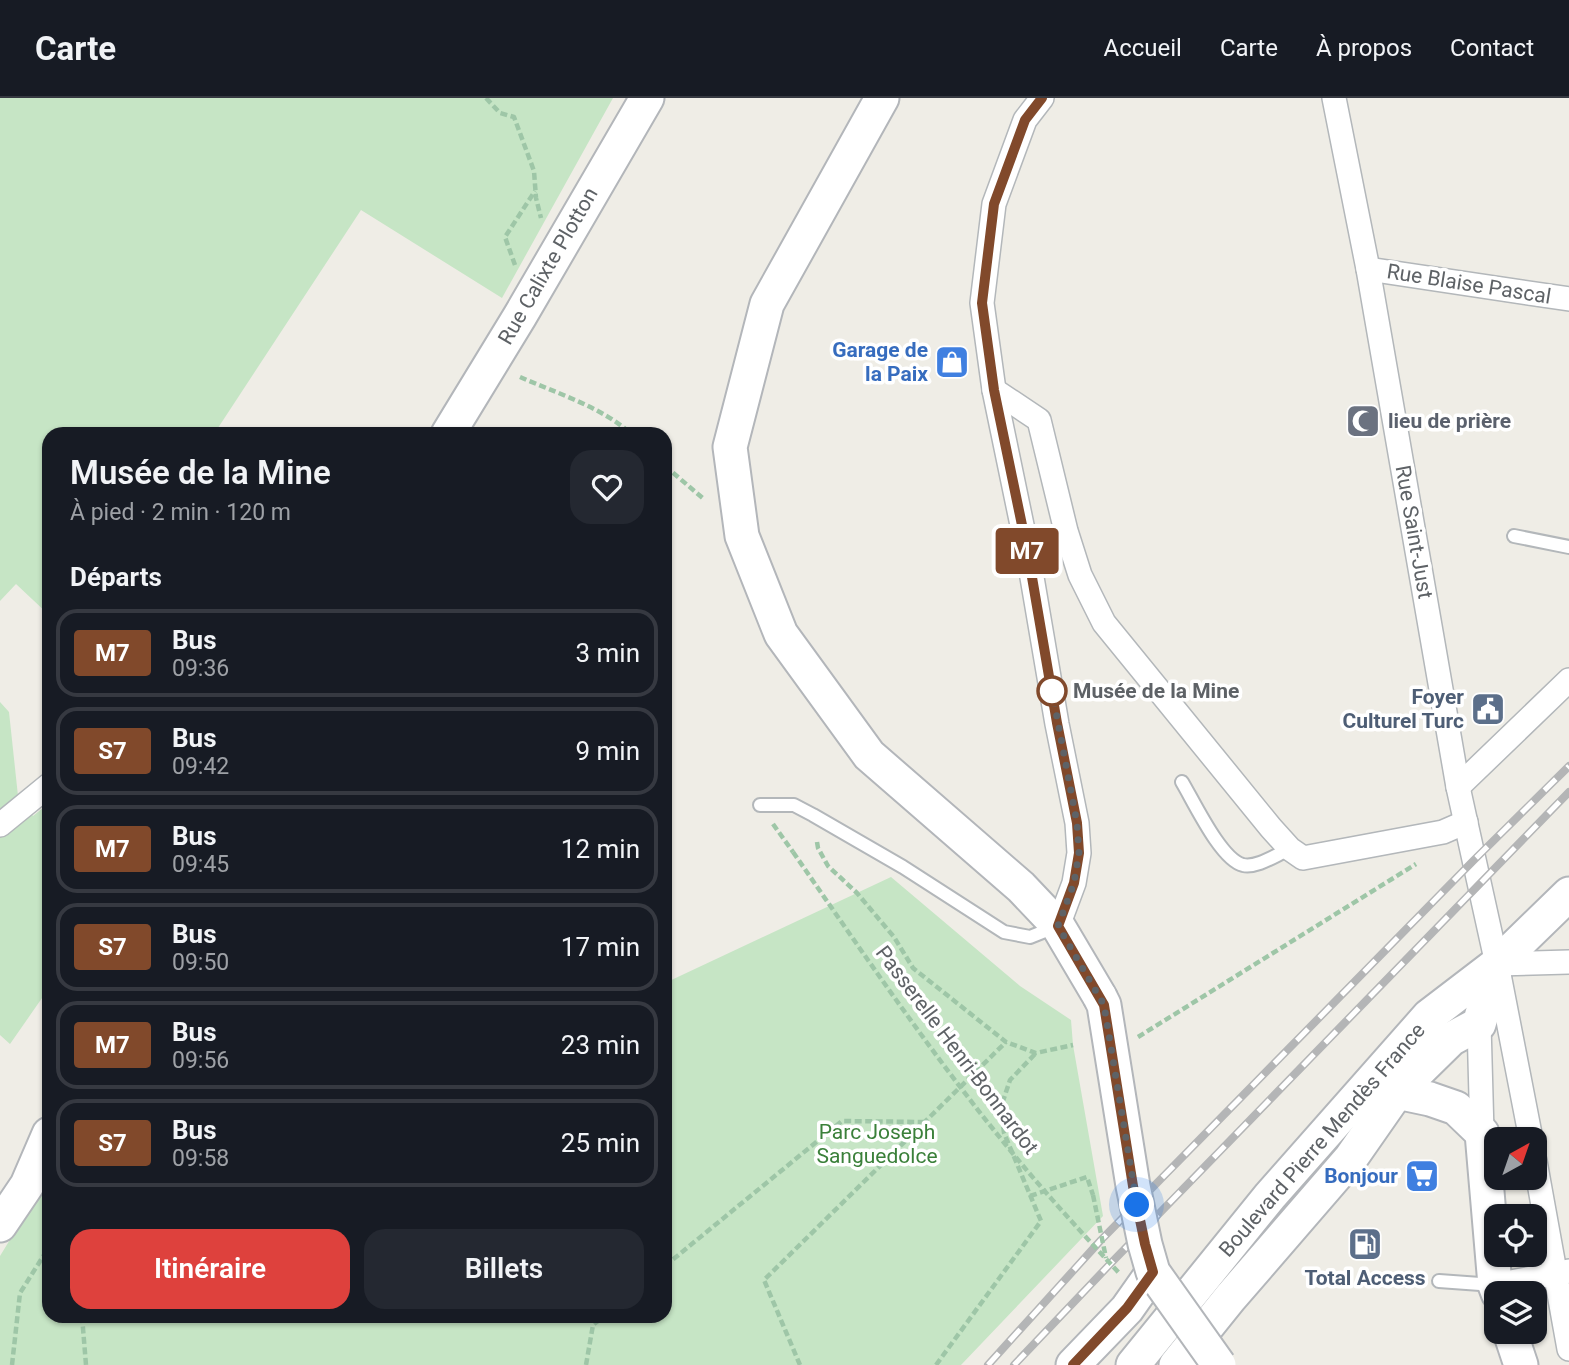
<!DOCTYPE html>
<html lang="fr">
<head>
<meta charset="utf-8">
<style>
	:root { --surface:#171b24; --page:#242831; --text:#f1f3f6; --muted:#9ea1a6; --line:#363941; --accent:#de413d }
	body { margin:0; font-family:Roboto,sans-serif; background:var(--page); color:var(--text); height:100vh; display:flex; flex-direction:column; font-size:26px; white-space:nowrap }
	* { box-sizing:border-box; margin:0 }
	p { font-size:23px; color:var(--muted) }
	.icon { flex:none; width:38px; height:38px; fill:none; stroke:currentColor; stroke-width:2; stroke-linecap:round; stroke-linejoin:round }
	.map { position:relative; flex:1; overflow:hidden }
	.panel { position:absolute; left:42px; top:329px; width:630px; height:896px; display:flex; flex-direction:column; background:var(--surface); border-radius:21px; box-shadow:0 2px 5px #0004 }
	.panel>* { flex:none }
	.badge { padding:0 14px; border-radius:5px; font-size:24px; line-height:46px }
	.needle { width:46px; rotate:40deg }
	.fabs { position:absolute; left:1484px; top:1029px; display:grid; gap:14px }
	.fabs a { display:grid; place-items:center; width:63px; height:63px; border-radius:14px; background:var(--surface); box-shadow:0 2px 5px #0004; font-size:35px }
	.you { position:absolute; width:35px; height:35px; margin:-18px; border:5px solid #fff; border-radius:50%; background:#1a73e8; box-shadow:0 0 0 10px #1a73e833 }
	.map>.badge { position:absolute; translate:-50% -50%; box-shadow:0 0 0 4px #fff }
	h2 { padding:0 28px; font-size:26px; line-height:63px }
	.round { display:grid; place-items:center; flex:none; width:74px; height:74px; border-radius:21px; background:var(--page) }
	.head { display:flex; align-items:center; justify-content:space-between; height:119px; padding:0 28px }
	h1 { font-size:33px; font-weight:600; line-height:52px }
	.button { display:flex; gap:14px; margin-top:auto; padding:14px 28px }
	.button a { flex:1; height:80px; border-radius:21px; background:var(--accent); color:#fff; font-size:28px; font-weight:600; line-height:80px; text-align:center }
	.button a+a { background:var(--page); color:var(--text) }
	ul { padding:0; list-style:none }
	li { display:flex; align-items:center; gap:21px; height:88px; margin:0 14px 10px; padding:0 14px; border:4px solid var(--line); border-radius:21px }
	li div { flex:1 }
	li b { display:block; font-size:26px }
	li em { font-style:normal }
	li .badge { min-width:77px; font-weight:700; text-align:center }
	header { display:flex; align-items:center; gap:42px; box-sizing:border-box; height:98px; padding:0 35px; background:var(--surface); border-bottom:2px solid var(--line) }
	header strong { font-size:33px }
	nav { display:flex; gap:38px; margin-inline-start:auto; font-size:24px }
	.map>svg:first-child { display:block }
	.green { fill:#c6e5c5 }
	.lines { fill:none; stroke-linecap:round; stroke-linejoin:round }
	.lane-casing { stroke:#b3b7ba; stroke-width:16 }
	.street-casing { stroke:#b3b7ba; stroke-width:26 }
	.secondary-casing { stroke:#b3b6ba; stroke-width:37 }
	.path { stroke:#9ec6a7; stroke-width:4.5; stroke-dasharray:7 3.5; stroke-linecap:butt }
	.lane { stroke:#fff; stroke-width:12 }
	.street { stroke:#fff; stroke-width:23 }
	.secondary { stroke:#fff; stroke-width:33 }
	.rail-casing { stroke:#b4b5b6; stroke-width:8 }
	.rail { stroke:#fff; stroke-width:5; stroke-dasharray:16; stroke-linecap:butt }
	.secondary-bridge-casing { stroke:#b3b6ba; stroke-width:37; stroke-linecap:butt }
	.path-bridge { stroke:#9ec6a7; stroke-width:4.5; stroke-dasharray:7 3.5; stroke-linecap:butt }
	.secondary-bridge { stroke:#fff; stroke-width:33 }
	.line-casing { stroke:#fff; stroke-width:16 }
	.line { stroke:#81492b; stroke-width:10 }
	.walk { stroke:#5e6266; stroke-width:7; stroke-dasharray:0 12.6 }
	.stop-dot { fill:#fff; stroke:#81492b; stroke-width:3.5 }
	.labels { text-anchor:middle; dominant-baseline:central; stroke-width:7; stroke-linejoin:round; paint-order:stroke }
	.street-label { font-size:21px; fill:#5e6266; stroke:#fff }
	.shop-label { font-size:21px; font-weight:bold; fill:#366cbe; stroke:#fff; text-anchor:end }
	.worship-label { font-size:21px; font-weight:bold; fill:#5b616d; stroke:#fff; text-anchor:start }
	.stop-label { font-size:21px; font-weight:bold; fill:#5e6266; stroke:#fff; text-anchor:start }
	.service-label { font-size:21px; font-weight:bold; fill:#4e5e75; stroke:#fff; text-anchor:end }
	.park-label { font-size:21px; fill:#3b803a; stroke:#fff }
</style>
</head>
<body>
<header>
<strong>Carte</strong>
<nav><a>Accueil</a><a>Carte</a><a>À propos</a><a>Contact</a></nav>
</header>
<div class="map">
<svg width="1569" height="1267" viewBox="0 0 1569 1267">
	<rect width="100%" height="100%" fill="#efede6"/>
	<!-- green -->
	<g class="green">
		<path d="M0,0H613L502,200L361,112L214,336H49V517L16,486L0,503Z"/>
		<path d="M0,604L9,614L18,698L33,718L49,705V890L10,946L0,937Z"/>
		<path d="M891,779L1020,888L1071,922L1073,947L1103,1118L961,1267H0V1158L49,1078V1218H665V885Z"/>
	</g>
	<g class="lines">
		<!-- lane casing -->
		<g class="lane-casing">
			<g id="lane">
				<path d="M1514,438L1569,449"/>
				<path d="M1182,684C1194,704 1221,762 1243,767C1258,770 1277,756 1290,751"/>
				<path d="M760,707H794L813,717L903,769L1004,834L1030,839L1055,829"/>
				<path d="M1439,1183L1494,1187"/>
			</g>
		</g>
		<!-- street casing -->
		<g class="street-casing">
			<g id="street">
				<path d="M1042,0L1025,22L994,106L982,205L994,292L1028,456L1057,626L1077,725L1079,755L1074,785L1058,828"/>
				<path d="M1334,0L1368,171L1458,689L1497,866L1531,1041"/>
				<path d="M1368,171L1569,201"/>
				<path d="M994,292L1039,322L1066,433L1080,477L1104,525L1271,730L1290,751L1303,760L1443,734L1466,724"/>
				<path d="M1458,689L1569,582"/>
				<path d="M0,727L49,687"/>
				<path d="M1497,866L1569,864"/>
				<path d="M1479,926L1482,1035"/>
				<path d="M1535,1063L1569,1251"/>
				<path d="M1495,1187L1569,1173"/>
			</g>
		</g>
		<!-- secondary casing -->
		<g class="secondary-casing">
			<g id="secondary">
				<path d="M882,0L767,206L730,349L742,438L781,536L869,657L1021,789L1058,828L1100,899"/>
				<path d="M448,336L520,218L647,0"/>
				<path d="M1397,994L1430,1001L1456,1010L1482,1035L1495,1187L1498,1195"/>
				<path d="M0,1127L27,1087L49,1036"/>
				<path d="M1510,1234L1521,1267"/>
				<path d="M1073,1267L1127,1211L1153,1174"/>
				<path d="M1133,1267L1270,1098L1429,918L1497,866L1569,796"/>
				<path d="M1176,1267L1230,1200L1351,1060L1397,994L1451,941L1479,926L1497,866"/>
			</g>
		</g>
		<!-- path -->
		<g class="path">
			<path d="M486,0L500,15L514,19L534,73L536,100L541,120"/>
			<path d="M515,167L505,139L535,93"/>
			<path d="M520,279C554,294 604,310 631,336"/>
			<path d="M665,368L705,402"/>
			<path d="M773,726L793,754"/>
			<path d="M817,744L818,750L828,768L857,795L894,839L913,870L1006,944L1036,955L1073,947"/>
			<path d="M1138,939L1416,766"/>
			<path d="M1030,1098L1087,1079L1093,1097"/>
			<path d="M665,1168L842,1023L924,1024"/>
			<path d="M82,1218L86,1267"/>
			<path d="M12,1267L20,1195L49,1149"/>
			<path d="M586,1267L593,1227L604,1218"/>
			<path d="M800,1267L764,1182L1006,944"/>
			<path d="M936,1267L1041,1123L1004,1035L1001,1009L1010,982L1036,955"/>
		</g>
		<!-- lane -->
		<use href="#lane" class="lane"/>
		<!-- street -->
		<use href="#street" class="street"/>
		<!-- secondary -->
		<use href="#secondary" class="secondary"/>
		<!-- rail casing -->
		<g class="rail-casing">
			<g id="rail">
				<path d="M988,1267L1101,1142L1474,762L1569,668"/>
				<path d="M1014,1267L1112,1164L1569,694"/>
			</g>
		</g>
		<!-- rail -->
		<use href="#rail" class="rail"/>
		<!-- secondary-bridge casing -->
		<g class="secondary-bridge-casing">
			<path id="secondary-bridge" d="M1100,899L1104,907L1133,1088L1145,1146L1153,1174L1219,1267"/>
		</g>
		<!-- path-bridge -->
		<g class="path-bridge">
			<path d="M793,754C863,855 932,957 1010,1052C1045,1095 1082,1135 1120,1176"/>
			<path d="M1093,1097L1106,1160"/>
		</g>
		<!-- secondary-bridge -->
		<use href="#secondary-bridge" class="secondary-bridge"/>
	</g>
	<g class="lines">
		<!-- line casing -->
		<g class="line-casing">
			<path id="line" d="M1042,0L1025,22L994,106L982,205L994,292L1028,456L1057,625L1077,725L1079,755L1074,785L1058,828L1104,907L1133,1088L1145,1146L1153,1174L1127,1210L1073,1267"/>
		</g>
		<!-- line -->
		<use href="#line" class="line"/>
		<!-- walk -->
		<path class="walk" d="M1052,593L1077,725L1079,755L1074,785L1058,828L1104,907L1137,1107"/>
	</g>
	<!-- icons -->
	<defs>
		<g id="shop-square" transform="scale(1.75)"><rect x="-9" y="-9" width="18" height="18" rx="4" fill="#3f7fe0" stroke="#fff"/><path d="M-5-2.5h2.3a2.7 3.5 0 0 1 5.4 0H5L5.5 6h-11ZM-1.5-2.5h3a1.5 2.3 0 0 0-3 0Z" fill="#fff"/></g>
		<g id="mosque-square" transform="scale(1.75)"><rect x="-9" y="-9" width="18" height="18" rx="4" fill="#6b7280" stroke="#fff"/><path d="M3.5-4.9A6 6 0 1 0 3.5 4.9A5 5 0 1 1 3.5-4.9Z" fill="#fff"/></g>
		<g id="civic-square" transform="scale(1.75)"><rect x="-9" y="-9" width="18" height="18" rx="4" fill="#5c6f8a" stroke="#fff"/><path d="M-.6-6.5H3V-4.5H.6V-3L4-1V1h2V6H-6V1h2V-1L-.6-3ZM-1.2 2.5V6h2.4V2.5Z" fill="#fff"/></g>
		<g id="supermarket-square" transform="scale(1.75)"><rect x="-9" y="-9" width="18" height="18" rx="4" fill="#3f7fe0" stroke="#fff"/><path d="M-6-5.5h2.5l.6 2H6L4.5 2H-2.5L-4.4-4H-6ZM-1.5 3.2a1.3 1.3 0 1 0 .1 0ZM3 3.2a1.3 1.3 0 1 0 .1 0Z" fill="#fff"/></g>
		<g id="fuel-square" transform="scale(1.75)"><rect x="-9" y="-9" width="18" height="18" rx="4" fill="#5c6f8a" stroke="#fff"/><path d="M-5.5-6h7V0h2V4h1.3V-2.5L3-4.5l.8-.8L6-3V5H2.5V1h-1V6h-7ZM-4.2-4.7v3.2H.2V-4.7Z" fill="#fff"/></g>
	</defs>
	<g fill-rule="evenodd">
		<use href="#shop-square" x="952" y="264"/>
		<use href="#mosque-square" x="1363" y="323"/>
		<use href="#civic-square" x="1488" y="611"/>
		<use href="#supermarket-square" x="1422" y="1078"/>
		<use href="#fuel-square" x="1365" y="1146"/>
	</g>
	<!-- markers -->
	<circle class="stop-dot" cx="1052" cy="593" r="14"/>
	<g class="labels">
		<!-- street labels -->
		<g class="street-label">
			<text transform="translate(548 168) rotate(-60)">Rue Calixte Plotton</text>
			<text transform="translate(1469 186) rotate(9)">Rue Blaise Pascal</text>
			<text transform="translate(1414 434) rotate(80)">Rue Saint-Just</text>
			<text transform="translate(957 952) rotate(53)">Passerelle Henri-Bonnardot</text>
			<text transform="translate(1322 1042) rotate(-49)">Boulevard Pierre Mendès France</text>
		</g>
		<!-- shop labels -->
		<g class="shop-label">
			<text x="928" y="252">Garage de<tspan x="928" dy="24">la Paix</tspan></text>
			<text x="1398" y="1078">Bonjour</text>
		</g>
		<!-- worship labels -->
		<g class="worship-label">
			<text x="1388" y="323">lieu de prière</text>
		</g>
		<!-- stop labels -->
		<g class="stop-label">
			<text x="1073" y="593">Musée de la Mine</text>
		</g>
		<!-- service labels -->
		<g class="service-label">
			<text x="1464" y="599">Foyer<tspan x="1464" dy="24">Culturel Turc</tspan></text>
			<text x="1365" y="1180" text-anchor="middle">Total Access</text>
		</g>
		<!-- park labels -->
		<g class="park-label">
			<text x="877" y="1034">Parc Joseph<tspan x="877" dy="24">Sanguedolce</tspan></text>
		</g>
	</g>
</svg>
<div class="fabs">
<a><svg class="needle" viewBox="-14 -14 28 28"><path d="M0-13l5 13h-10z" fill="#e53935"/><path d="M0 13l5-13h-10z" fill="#9ea1a6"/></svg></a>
<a><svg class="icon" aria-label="locate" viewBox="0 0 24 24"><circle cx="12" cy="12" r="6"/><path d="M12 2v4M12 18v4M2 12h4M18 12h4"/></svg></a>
<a><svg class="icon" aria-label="layers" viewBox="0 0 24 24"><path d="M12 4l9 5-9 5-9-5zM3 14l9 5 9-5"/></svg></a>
</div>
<div class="you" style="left:1137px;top:1107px"></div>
<b class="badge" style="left:1027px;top:453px;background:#81492b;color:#fff">M7</b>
<section class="panel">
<div class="head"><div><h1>Musée de la Mine</h1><p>À pied · 2 min · 120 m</p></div><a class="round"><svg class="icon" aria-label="heart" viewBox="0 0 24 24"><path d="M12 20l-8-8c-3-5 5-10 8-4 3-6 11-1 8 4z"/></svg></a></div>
<h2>Départs</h2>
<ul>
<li><span class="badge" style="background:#81492b;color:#fff">M7</span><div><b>Bus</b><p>09:36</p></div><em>3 min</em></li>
<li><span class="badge" style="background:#81492b;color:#fff">S7</span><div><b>Bus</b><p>09:42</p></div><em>9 min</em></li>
<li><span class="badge" style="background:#81492b;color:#fff">M7</span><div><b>Bus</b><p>09:45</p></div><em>12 min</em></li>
<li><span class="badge" style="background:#81492b;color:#fff">S7</span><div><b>Bus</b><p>09:50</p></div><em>17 min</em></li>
<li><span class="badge" style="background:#81492b;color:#fff">M7</span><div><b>Bus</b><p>09:56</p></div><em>23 min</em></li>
<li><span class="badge" style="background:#81492b;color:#fff">S7</span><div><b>Bus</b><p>09:58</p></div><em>25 min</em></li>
</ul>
<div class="button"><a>Itinéraire</a><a>Billets</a></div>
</section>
</div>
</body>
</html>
